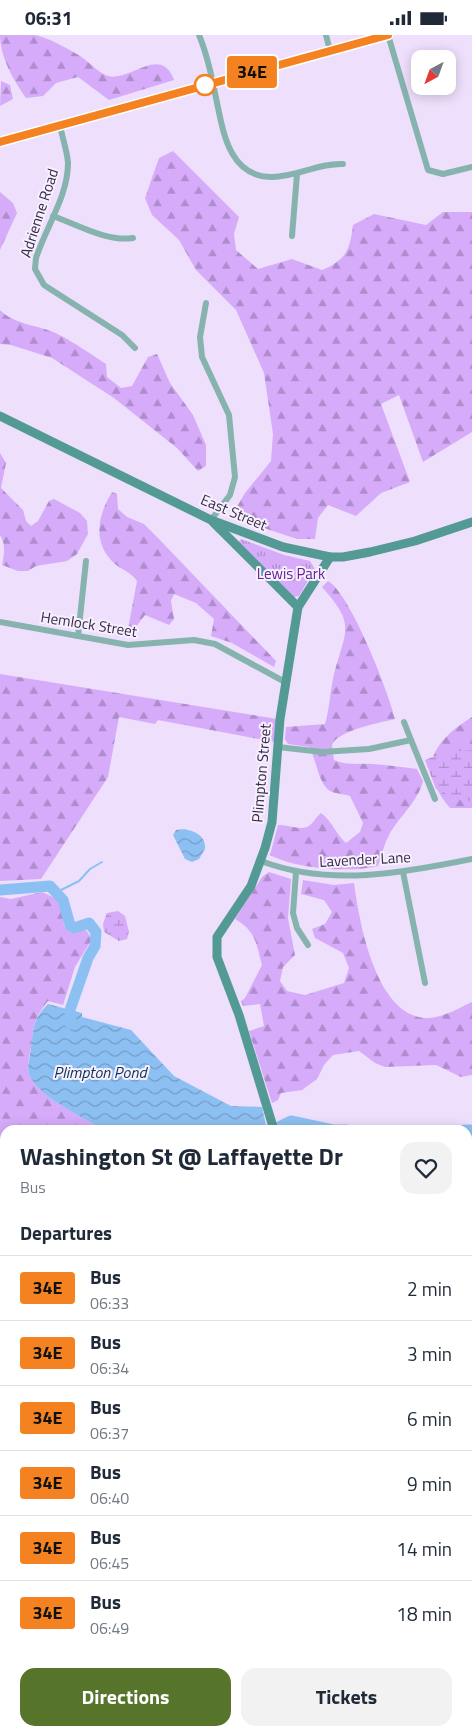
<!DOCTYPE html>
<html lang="en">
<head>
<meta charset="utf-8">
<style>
	:root { --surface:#fff; --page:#f2f2f3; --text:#1f2937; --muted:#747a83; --line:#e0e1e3; --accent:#56742a }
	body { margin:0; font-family:"Titillium Web",sans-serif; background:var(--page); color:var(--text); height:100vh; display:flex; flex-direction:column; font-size:19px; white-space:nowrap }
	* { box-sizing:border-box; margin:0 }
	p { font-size:16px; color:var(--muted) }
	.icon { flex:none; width:28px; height:28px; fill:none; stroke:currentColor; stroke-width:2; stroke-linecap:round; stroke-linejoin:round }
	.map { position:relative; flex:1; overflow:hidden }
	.side { position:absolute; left:0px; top:1090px; width:472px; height:611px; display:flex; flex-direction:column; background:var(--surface); border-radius:15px 15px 0 0; box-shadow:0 2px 12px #0003 }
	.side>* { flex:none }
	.badge { padding:0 10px; border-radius:4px; font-size:18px; line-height:32px }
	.needle { width:32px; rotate:221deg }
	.buttons { position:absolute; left:411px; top:15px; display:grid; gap:10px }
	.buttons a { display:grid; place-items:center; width:45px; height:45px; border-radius:10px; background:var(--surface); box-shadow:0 2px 12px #0003; font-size:25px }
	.map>.badge { position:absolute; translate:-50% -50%; box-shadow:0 0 0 2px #fff }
	h2 { padding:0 20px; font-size:19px; line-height:45px }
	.round { display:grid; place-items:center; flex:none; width:52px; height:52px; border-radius:15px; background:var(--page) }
	.overview { display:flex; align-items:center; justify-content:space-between; height:85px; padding:0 20px }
	h1 { font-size:24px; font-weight:700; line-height:38px }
	.button { display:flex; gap:10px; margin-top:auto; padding:10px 20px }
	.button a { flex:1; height:58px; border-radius:15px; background:var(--accent); color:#fff; font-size:20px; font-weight:700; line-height:58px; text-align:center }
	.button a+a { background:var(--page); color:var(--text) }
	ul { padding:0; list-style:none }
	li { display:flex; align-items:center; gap:15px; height:65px; padding:0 20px; border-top:1px solid var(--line) }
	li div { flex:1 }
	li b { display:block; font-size:19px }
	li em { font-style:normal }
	li .badge { min-width:55px; font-weight:700; text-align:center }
	.status { display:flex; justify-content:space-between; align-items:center; height:35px; padding:0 25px; background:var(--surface); direction:ltr }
	.status svg { height:14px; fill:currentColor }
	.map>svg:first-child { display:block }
	.built { fill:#deceee }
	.forest { fill:url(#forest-firs) }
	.wetland { fill:url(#wetland-marsh) }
	.park { fill:url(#park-tufts) }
	.pitch { fill:#d6acfa }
	.water { fill:url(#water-waves) }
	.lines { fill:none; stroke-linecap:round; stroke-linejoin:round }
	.stream { stroke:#8dc0f2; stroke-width:2 }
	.river { stroke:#8dc0f2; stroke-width:11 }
	.street { stroke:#87b3af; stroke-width:6 }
	.secondary { stroke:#539a94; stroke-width:9 }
	.rail { stroke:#5a4b67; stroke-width:2; stroke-dasharray:10 5; stroke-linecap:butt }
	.line-casing { stroke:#fff; stroke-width:11 }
	.line { stroke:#f58220; stroke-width:8 }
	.stop-dot { fill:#fff; stroke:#f58220; stroke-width:2.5 }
	.labels { text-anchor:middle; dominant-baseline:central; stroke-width:4; stroke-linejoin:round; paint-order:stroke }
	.street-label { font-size:15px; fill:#382945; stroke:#f7f0ff }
	.park-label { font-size:15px; fill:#682094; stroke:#f7f0ff }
	.water-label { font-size:16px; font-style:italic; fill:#0d3253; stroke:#f7f0ff }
</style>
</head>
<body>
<div class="status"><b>06:31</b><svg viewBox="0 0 49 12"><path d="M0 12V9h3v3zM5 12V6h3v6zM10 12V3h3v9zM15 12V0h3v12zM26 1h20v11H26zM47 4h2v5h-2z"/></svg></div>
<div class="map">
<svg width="472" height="1701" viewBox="0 0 472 1701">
	<defs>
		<pattern id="forest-firs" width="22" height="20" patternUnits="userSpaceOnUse" patternTransform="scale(1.25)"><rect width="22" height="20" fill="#d6acfa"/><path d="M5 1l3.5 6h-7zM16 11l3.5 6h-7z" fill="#af8ccc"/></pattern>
		<pattern id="wetland-marsh" width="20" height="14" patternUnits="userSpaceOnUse" patternTransform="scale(1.25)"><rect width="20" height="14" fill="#d6acfa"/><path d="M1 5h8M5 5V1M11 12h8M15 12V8" fill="none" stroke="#af8ccc"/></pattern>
		<pattern id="park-tufts" width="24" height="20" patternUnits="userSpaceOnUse" patternTransform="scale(1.25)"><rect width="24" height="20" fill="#d6acfa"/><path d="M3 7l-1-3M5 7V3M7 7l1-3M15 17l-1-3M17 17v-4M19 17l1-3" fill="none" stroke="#af8ccc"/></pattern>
		<pattern id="water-waves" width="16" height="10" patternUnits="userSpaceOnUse" patternTransform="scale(1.25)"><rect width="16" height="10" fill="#8dc0f2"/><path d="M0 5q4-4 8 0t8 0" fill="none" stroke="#749cc6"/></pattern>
	</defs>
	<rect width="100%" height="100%" fill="#eedffc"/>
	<!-- built -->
	<path class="built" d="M22,1696H455L456,1701H19Z"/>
	<!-- forest -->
	<g class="forest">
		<path d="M0,0C11,0 24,0 35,0C47,2 73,16 83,23C90,28 100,39 108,41C130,47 161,9 174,45L109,65L78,42L56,48L43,61L26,63C14,46 0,22 0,0Z"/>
		<path d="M1,46L10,50L13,64L0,71Z"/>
		<path d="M173,116L239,182L234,199L236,215L258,234L292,224L322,235C346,225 350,215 353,190L374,179L426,190L443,177H472V397L423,427L399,360L381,369L410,447L381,458L356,481L328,470L318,483L315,504H297L231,482L245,458L271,426L273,399L264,338L236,275L196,235L179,205L152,180L145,163L159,123Z"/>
		<path d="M0,157L13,168L17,178L0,215Z"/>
		<path d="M0,275C14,289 36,290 53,297C68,303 92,320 106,329L107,342L121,353L132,351L148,322L157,319L170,348L193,380L206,410V431L198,436L177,413L114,363L52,323L11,310L0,309Z"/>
		<path d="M0,418L6,428L1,453L23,475L26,486L31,491L38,486L49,466L54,464L80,478L87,486L88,499L77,519L67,526L36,531L28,536H18L2,530C4,520 6,509 0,500Z"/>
		<path d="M112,457L117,459L118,474L127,482L144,489L157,502L276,626L274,632L232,608L211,601L214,584L196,568L174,559L171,566L174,584L169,590L145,580L131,598L128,594L137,546C132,539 127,537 119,532C92,512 96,483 112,457Z"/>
		<path d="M328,546C350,558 389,658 395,684C378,688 341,695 332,709L334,725C348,731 358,728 373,729C388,730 402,732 417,734L423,746C418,766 401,780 390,798C384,809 382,820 378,831C350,838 296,834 270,820L278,790C287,789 303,797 310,790C315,786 316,782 321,778C332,786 336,799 346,808L360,797L363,788L350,761C344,759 336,759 330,756C318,749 317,725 309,712L288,709L285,704L286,692L325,689C330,672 330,656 334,639C346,594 356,590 322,552Z"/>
		<path d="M0,639L277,684L275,707L158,685L155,689L119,682L108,742L41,844L0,846Z"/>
		<path d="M472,682V773H450C416,733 432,707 472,682Z"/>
		<path d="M269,837L291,844L288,883L295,920L283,932L280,946L287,956L305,960L344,948L349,933L343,918L315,903L312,894L325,889L332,877L324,865L301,859L303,845L334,850L354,848C359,886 376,985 429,983C444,982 459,973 472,967V1040L461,1042L436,1030L385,1032L375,1028L359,1016L333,1020L324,1030L317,1044L302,1055L281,1058L278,1065L272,1068L249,996L264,991L260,969L243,971L241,966L245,963L262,930C256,908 256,896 235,884L262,842Z"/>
		<path d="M42,857L57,864L63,879L64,891L71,898L86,895L92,904L75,932L63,970L48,966C33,985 34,989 31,1012C30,1019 27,1029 28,1035C34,1063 82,1079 102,1095H5V1201L0,1202V862L11,864Z"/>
		<path d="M468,1172L472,1173V1213L468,1208Z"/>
	</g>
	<!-- wetland -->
	<g class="wetland">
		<path d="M472,715V766H462L436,754L425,725L446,717Z"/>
		<path d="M118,876L125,881L129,897L127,904L119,906L104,897L103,889L107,878Z"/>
	</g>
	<!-- park -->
	<path class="park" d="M241,504L284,520L310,526L315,534L299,561L294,562L238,508Z"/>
	<!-- pitch -->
	<g class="pitch">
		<path d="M33,1696H84L81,1701H30Z"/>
		<path d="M113,1696H204V1701H112Z"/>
	</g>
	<!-- water -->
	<g class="water">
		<path d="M184,794C195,796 206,801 205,814L199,824L192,827L185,824L173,800L176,795Z"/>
		<path d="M48,969L82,978V982L131,995L174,1041L231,1071L262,1072L267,1095H102C83,1080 31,1061 28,1034C28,1027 31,1018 31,1011C34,991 33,984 48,969Z"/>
	</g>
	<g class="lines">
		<!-- stream -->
		<path class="stream" d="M57,857L79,846L90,834L102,827"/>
		<!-- river -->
		<g class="river">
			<path d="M0,855L50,851L63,865L70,890L74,893L89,888L96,897L95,911L88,923L70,975L71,989"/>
			<path d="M273,1095L291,1086L333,1095H347"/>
			<path d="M464,1095H472"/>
		</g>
		<!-- street -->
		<g class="street">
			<path d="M199,0C207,19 212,42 216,63C223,95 228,142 272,142C297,142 318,128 343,129"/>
			<path d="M326,0L330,16"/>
			<path d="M388,0L428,135L443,139L472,132"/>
			<path d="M60,90C62,102 67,115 68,128C68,161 46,192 36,223L35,234L44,250L122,300L135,313"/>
			<path d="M53,181C78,190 107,207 133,203"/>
			<path d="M292,201L297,139"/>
			<path d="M206,268L200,302L202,322L229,380L235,442L230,460L211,485"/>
			<path d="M0,587L128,610L194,605L215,609L285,647"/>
			<path d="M78,601L86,526"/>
			<path d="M411,705L435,764"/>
			<path d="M278,712L322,717L369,714L411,705L404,687"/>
			<path d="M261,826C329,852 403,838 472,824"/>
			<path d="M296,837L293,878L297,893L308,910"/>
			<path d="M403,837L425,948"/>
			<path d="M0,1261L5,1259"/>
			<path d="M0,1456L5,1443"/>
			<path d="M0,1699L4,1701"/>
		</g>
		<!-- secondary -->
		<g class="secondary">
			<path d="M0,107L388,0"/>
			<path d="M0,381L211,485L283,512L330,522H343L370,517L415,506L472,487"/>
			<path d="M213,487L298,572"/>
			<path d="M274,1095L239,980L217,922V902L251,851L265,813L272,787L280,684L298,572L330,522"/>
			<path d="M468,1166L472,1167"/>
			<path d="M0,1459H5"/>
			<path d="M468,1463L472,1462"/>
			<path d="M468,1505L472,1542"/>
			<path d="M9,1701L11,1696"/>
		</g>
		<!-- rail -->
		<g class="rail">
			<path d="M468,1138L472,1137"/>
			<path d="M0,1183H5"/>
		</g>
	</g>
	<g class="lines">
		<!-- line casing -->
		<g class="line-casing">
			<path id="line" d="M0,107L388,0"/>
		</g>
		<!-- line -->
		<use href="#line" class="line"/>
	</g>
	<!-- markers -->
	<circle class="stop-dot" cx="205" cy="50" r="10"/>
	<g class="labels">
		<!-- street labels -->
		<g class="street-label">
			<text transform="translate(39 178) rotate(-72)">Adrienne Road</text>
			<text transform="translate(234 477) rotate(23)">East Street</text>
			<text transform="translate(89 589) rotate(9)">Hemlock Street</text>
			<text transform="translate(261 738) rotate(-85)">Plimpton Street</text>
			<text transform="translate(365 824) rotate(-3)">Lavender Lane</text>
		</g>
		<!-- park labels -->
		<g class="park-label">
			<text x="291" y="538">Lewis Park</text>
		</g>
		<!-- water labels -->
		<g class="water-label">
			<text x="100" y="1037">Plimpton Pond</text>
		</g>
	</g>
</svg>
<div class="buttons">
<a><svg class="needle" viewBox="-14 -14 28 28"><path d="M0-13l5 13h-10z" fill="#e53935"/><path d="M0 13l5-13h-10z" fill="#747a83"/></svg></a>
</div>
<b class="badge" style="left:252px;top:37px;background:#f58220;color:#111">34E</b>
<section class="side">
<div class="overview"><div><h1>Washington St @ Laffayette Dr</h1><p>Bus</p></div><a class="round"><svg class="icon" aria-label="heart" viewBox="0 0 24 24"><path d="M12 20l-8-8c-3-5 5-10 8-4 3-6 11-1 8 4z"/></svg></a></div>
<h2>Departures</h2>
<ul>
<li><span class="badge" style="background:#f58220;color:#111">34E</span><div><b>Bus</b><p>06:33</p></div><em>2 min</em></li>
<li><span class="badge" style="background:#f58220;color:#111">34E</span><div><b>Bus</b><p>06:34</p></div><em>3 min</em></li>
<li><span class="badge" style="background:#f58220;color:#111">34E</span><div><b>Bus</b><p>06:37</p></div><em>6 min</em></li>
<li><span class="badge" style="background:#f58220;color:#111">34E</span><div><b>Bus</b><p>06:40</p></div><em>9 min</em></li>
<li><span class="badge" style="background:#f58220;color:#111">34E</span><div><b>Bus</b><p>06:45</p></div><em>14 min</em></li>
<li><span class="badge" style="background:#f58220;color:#111">34E</span><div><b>Bus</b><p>06:49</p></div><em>18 min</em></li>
</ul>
<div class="button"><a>Directions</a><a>Tickets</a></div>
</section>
</div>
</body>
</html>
